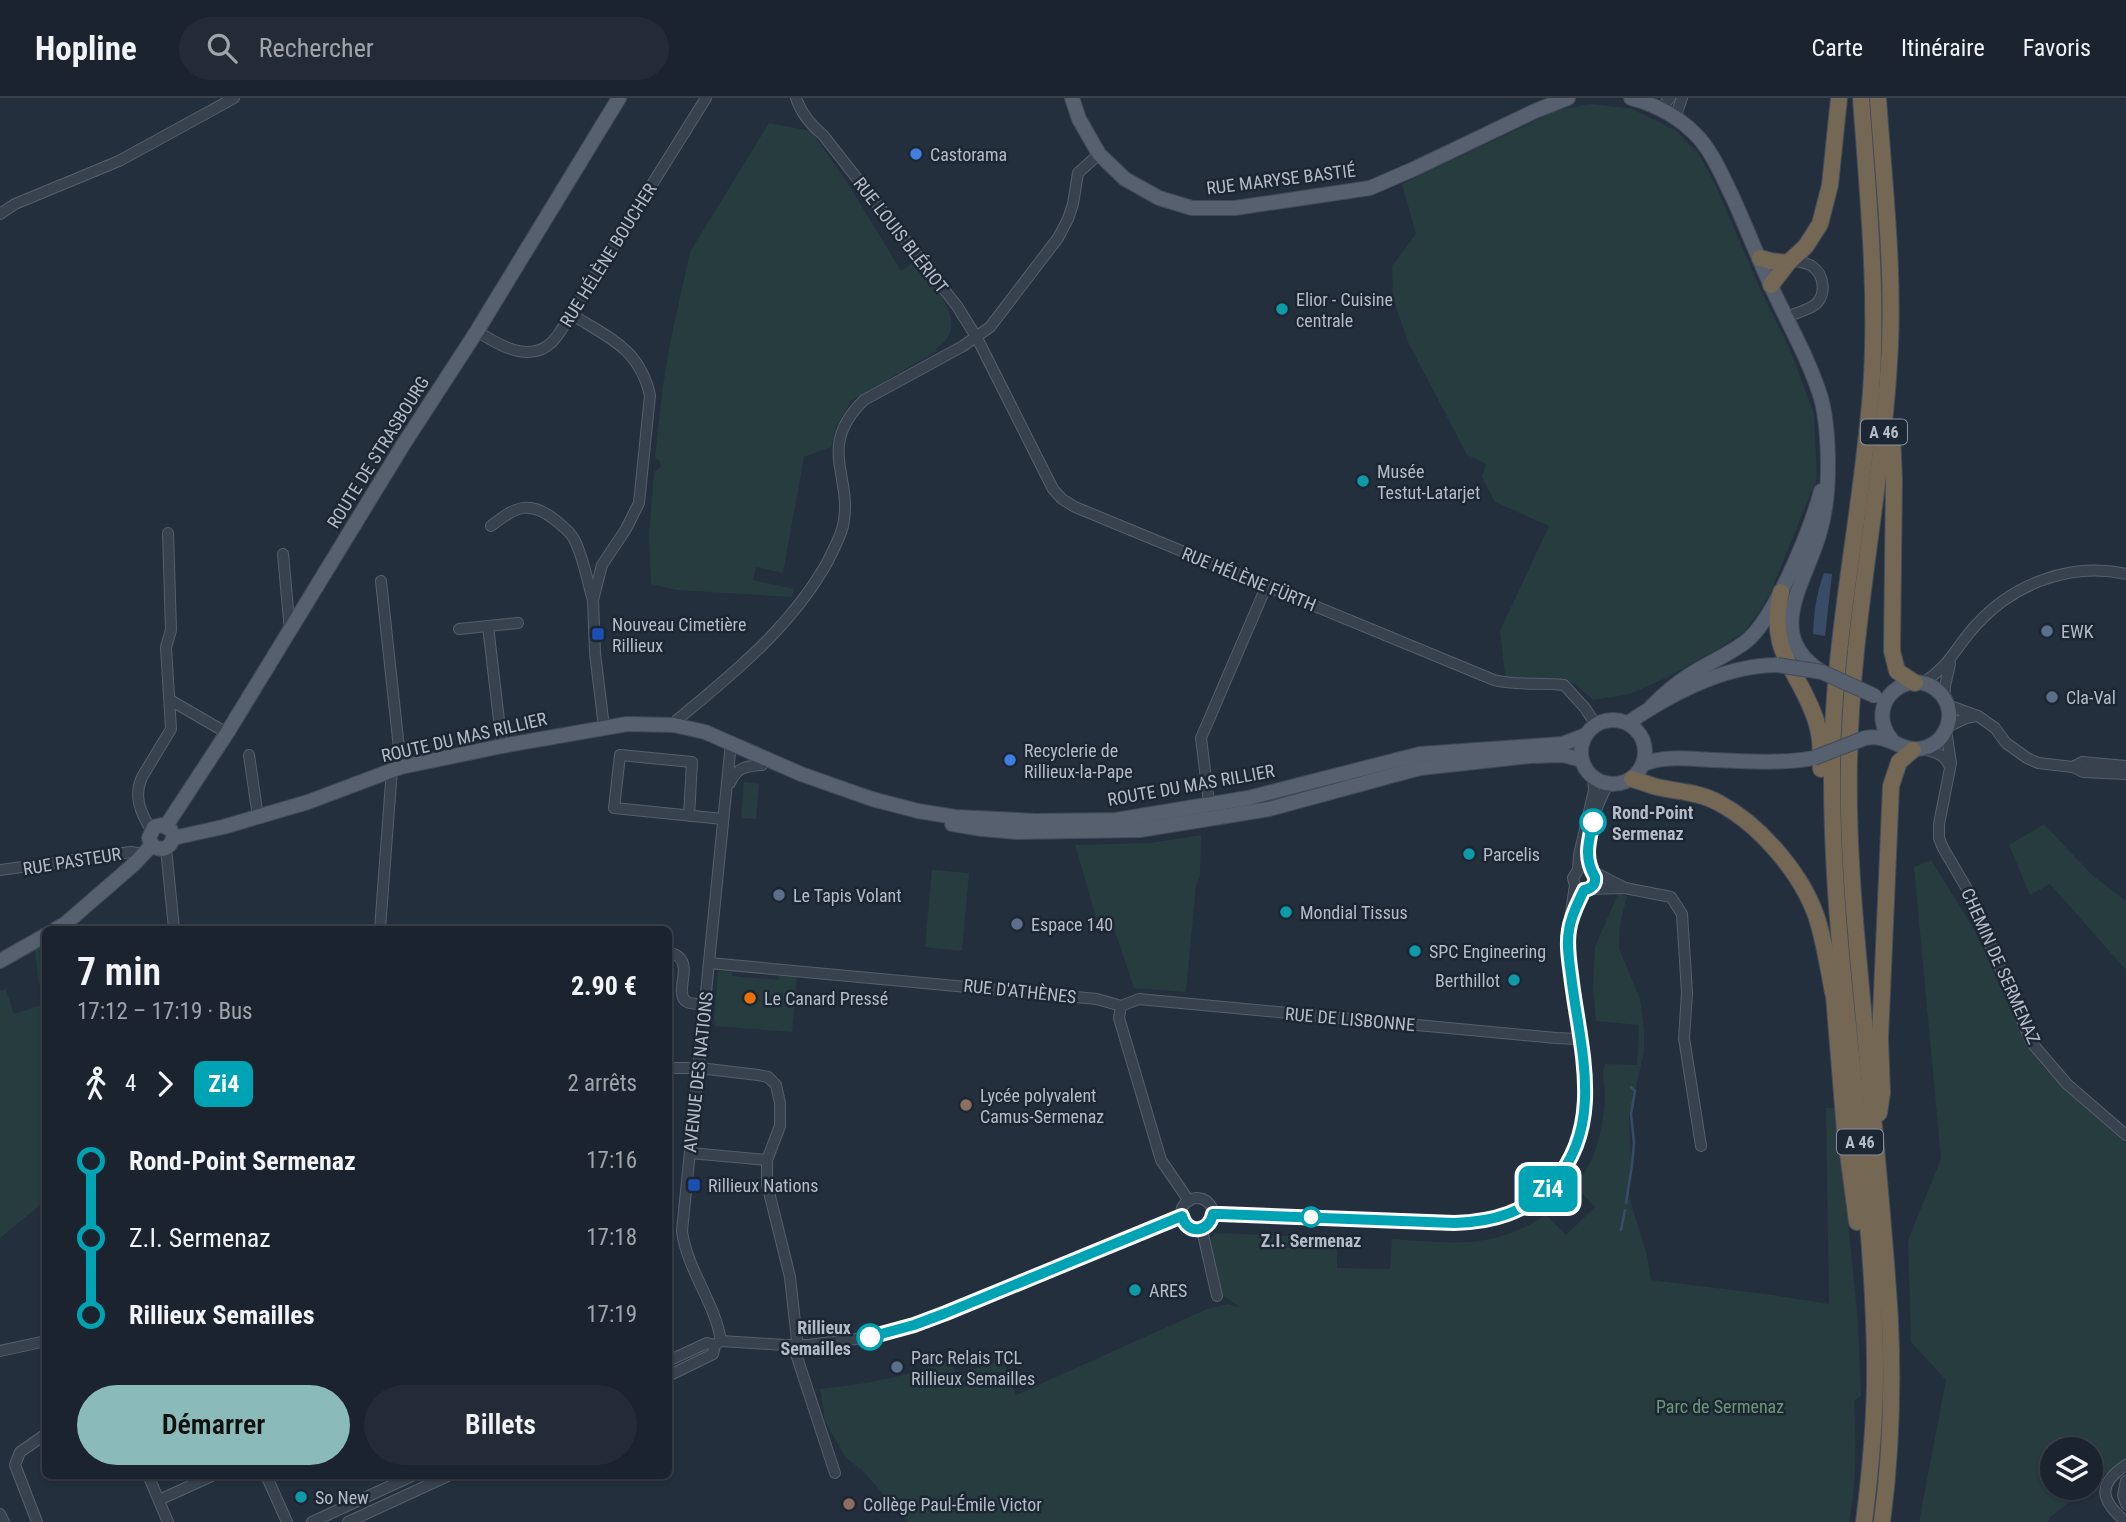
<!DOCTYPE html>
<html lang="fr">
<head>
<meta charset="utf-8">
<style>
	:root { --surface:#1b232e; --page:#242b36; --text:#f1f3f6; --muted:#a0a4aa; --line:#39404a; --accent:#8bbbb9 }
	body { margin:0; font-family:"Roboto Condensed",sans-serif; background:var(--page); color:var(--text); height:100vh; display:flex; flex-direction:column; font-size:26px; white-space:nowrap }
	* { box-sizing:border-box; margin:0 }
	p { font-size:23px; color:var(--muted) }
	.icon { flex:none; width:38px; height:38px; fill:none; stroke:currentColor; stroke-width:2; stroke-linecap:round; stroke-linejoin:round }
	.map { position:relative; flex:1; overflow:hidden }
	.details { position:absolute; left:42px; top:828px; width:630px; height:553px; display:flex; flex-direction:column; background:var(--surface); border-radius:10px; box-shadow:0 2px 5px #0004,0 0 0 2px var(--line) }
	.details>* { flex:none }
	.badge { padding:0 14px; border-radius:10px; font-size:24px; line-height:46px }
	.controls { position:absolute; left:2040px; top:1339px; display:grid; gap:14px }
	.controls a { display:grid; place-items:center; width:63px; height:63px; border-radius:50%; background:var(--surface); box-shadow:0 2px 5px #0004,0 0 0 2px var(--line); font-size:35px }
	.map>.badge { position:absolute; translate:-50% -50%; box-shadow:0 0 0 4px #fff }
	.legs { display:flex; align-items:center; gap:10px; height:77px; padding:0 35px; font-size:23px }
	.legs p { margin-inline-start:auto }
	.head { display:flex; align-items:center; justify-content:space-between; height:119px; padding:0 35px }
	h1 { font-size:38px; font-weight:600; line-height:52px }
	.cta { display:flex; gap:14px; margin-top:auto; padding:14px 35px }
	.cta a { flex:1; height:80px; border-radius:42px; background:var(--accent); color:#111; font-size:28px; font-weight:600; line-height:80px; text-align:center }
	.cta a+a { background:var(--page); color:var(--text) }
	ul { padding:0 35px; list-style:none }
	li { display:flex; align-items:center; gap:24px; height:77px; font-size:26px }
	li i { display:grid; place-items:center; width:10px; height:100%; margin:0 9px; background:currentColor }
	li i::after { content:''; width:18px; height:18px; margin:-9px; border:5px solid; border-radius:50%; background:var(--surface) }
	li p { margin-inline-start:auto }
	li:first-child i { background:linear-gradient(#0000 50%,currentColor 0) }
	li:last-child i { background:linear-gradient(currentColor 50%,#0000 0) }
	header { display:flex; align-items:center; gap:42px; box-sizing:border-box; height:98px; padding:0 35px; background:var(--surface); border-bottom:2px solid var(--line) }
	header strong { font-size:33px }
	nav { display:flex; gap:38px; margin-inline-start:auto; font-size:24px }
	.search { width:490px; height:63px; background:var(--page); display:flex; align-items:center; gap:18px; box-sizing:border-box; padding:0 24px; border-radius:38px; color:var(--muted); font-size:26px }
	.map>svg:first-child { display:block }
	.green { fill:#263c3f }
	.water { fill:#394c67 }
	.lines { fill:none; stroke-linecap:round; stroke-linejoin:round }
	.stream { stroke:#394c67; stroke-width:2.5 }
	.minor-casing { stroke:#565f6c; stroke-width:12 }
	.major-casing { stroke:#414a57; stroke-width:16 }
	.highway-casing { stroke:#434c59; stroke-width:18 }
	.minor { stroke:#38414e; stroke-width:10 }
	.major { stroke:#56606e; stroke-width:14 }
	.highway { stroke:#746855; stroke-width:16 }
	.major-bridge-casing { stroke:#414a57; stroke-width:16; stroke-linecap:butt }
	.major-bridge { stroke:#56606e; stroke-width:14 }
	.line-1-casing { stroke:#fff; stroke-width:16 }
	.line-1 { stroke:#00a3b4; stroke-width:10 }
	.shop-dot { fill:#3f7fe0; stroke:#1d2633; stroke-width:2.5 }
	.culture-dot { fill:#0f9aa8; stroke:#1d2633; stroke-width:2.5 }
	.service-dot { fill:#5c6f8a; stroke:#1d2633; stroke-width:2.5 }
	.transit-dot { fill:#1a4fb4; stroke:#1d2633; stroke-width:2.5 }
	.stop-1-dot { fill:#fff; stroke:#00a3b4; stroke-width:3.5 }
	.food-dot { fill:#e8710a; stroke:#1d2633; stroke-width:2.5 }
	.education-dot { fill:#8d6e63; stroke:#1d2633; stroke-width:2.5 }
	.labels { text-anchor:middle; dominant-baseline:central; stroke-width:5; stroke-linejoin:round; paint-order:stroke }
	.shield { fill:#1d2633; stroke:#878f9c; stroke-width:2 }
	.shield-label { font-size:16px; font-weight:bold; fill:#b4bcc9 }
	.poi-label { font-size:18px; fill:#b4bcc9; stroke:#1d2633; text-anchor:start }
	.street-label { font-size:18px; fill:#b4bcc9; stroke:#1d2633 }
	.stop-label { font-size:18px; font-weight:bold; fill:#b4bcc9; stroke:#1d2633; text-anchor:start }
	.park-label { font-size:18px; fill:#6b9a76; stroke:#1d2633 }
</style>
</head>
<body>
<header>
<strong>Hopline</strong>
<div class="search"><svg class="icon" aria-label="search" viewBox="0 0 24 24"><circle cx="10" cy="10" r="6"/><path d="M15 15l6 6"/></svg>Rechercher</div>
<nav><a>Carte</a><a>Itinéraire</a><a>Favoris</a></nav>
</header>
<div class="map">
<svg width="2126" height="1424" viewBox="0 0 2126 1424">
	<rect width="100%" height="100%" fill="#242f3e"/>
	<!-- green -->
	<g class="green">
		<path d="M1592,6L1632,11L1675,32L1699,56L1715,86L1762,195L1791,254L1814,316L1817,380L1769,498L1746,533L1713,554L1666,580L1630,596L1593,602L1575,586L1557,581L1506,586L1500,533L1549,428L1495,404L1482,379L1486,366L1467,357L1408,244L1393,200L1392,168L1416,136L1402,86L1558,12Z"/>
		<path d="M769,25L811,33L847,84L901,173L914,164C932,188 974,225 936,251L937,253L852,302L836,329L831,349L804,359L783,475L756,469L753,482L794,491L792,499L677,492L651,486L649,437L654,374L661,369L660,363L655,360L662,294L670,245L690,154Z"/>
		<path d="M744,684L759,686L756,721L741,720Z"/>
		<path d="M2044,726L2092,777L2126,803V872L2050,786L2030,797L2009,747Z"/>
		<path d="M1201,737L1200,777L1196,787L1186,894L1134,890L1114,830L1099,829L1075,747L1151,745Z"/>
		<path d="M1931,762L1974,831L2025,942L2044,970L2097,1020L2126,1045V1362L2091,1386V1351H2053V1390H2087L2049,1420V1424H1919L1946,1282L1911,1244L1908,1142L1941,1061L1914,769Z"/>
		<path d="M932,772L969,775L962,853L925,849Z"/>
		<path d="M1618,796L1627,798L1620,826L1619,850L1640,901L1644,931V953L1629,1020L1631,1064L1628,1086L1630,1102L1647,1157L1651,1182L1772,1197L1829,1206L1826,1010L1837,1009L1858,1225L1861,1298L1854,1303C1856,1344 1857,1383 1849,1424H908L862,1372L846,1360L825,1323L820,1291C868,1286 905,1279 950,1262L957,1278L1002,1261L1016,1297L1207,1211L1228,1206L1241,1210L1222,1197L1209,1142L1216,1135L1337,1140V1170L1390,1171L1392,1141C1452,1145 1492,1152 1546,1117L1566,1137L1595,1109L1575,1088C1596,1063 1603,1032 1605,999C1605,987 1601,978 1605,966L1637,967L1639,927L1596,923L1593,891L1595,849Z"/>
		<path d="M45,845V902L38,882L35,852Z"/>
		<path d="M718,873L732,874V878L778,882L779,876L797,877L792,934L715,928L716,923H714Z"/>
		<path d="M6,891L14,916L45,906L46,1102L0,1140V893Z"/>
	</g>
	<!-- water -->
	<path class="water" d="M1824,475L1832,476L1825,538L1813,536C1814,514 1816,496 1824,475Z"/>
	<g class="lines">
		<!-- stream -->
		<g class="stream">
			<path d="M1626,1105L1632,1067L1634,1045L1631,1016L1635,993L1631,989"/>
			<path d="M1621,1132L1625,1112"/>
		</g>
		<!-- minor casing -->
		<g class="minor-casing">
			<g id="minor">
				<path d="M796,0C801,15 811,27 823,37L957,208L977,240L1053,391L1062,401L1075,409L1494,582C1517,588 1540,584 1564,587L1585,610L1596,627"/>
				<path d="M1660,11L1670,0"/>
				<path d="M1675,20L1682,0"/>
				<path d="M0,116L15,106L119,63L234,0"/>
				<path d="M571,216C609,240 639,250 650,297L639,405L626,431L602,467L593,502L595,555L604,629"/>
				<path d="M1786,219C1796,215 1810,212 1817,205C1826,195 1824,177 1813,169C1807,164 1798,164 1791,162"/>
				<path d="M477,233C498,247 530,266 552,244C560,236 565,226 571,216L706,0"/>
				<path d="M491,428C514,410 528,401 554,421C561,427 570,433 574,441C583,458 587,481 592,499"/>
				<path d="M283,456L290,533"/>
				<path d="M381,483L401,669"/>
				<path d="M488,528L502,648"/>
				<path d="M459,531L518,525"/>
				<path d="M1922,585C1950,569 1956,548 1977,526C2014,485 2072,464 2126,476"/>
				<path d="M1944,601L1945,588L1950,566"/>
				<path d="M170,602L227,635"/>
				<path d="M1947,607L1978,618L1995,630L2006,645L2027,660L2038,665L2073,669L2083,674L2126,676"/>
				<path d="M674,627L677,622C733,576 792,528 828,463C833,452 840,440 843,428C854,378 815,350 864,302L963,248L990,229L1058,140L1068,121L1073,106L1078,75L1099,56"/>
				<path d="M1947,629L1966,620L1977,618"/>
				<path d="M1946,632L1951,665L1939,726V740L1943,750L1967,791L2031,944L2067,986L2126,1037"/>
				<path d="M1922,651C1935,654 1944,655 1950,669"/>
				<path d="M249,657L258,719"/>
				<path d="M2073,669L2082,664L2126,668"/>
				<path d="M730,685C737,669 746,668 762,667"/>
				<path d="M1210,713L1201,640L1266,489"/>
				<path d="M689,718L692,664L620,657L614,710L723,721"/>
				<path d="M151,732C141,715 133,699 142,679L171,631L166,549L171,532L168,435"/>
				<path d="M166,750L174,831"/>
				<path d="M0,772L131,754L144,756"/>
				<path d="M1592,773L1623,789"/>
				<path d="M1589,791L1625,790L1671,799L1682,816L1687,895L1684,940L1701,1048"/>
				<path d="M1586,792C1591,790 1596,787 1595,780C1594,771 1593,778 1589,771C1588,768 1588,764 1588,760C1585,736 1597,707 1608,686"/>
				<path d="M380,831L392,671"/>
				<path d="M668,854C700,861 671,894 687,904C692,906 700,906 705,907"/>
				<path d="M709,865L1097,901L1121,908L1119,920L1161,1062L1189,1103"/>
				<path d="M1121,908L1139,901L1149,902L1556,940L1579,941"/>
				<path d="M668,970H699L758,977L768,979L776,987L780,1005V1028L767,1062V1086L790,1179L797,1242L795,1253L835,1375"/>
				<path d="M690,1055L767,1062"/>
				<circle cx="1197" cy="1116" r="16"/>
				<path d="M1213,1117L1454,1125C1470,1125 1486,1125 1501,1119C1554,1101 1588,1050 1586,995C1584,947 1570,899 1568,851C1568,829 1572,808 1575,787L1573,780L1578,772L1579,757L1594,692L1593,680"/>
				<path d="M1202,1132L1217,1198"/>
				<path d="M721,1243C715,1204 687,1172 682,1133L731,645"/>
				<path d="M0,1253L46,1243"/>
				<path d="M668,1263L707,1245L715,1247L721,1243L784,1247H809L863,1240L894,1233L946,1215L1182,1118"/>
				<path d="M668,1278L713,1256L715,1247"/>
				<path d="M148,1377L168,1424"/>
				<path d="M266,1377L287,1424"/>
				<path d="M2126,1383L2123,1397L2126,1406"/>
				<path d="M159,1402L214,1377"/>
				<path d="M0,1416L4,1424"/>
				<path d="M37,1424L15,1367L20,1354L46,1336"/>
				<path d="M312,1424L414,1377"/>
				<path d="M348,1424L450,1377"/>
				<path d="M2126,1424C2101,1403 2096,1387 2126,1367"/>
			</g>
		</g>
		<!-- major casing -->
		<g class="major-casing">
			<g id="major">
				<path d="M1072,0L1079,21L1099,56L1125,81L1159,100L1192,110H1235L1370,90L1416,70L1535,13L1568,0"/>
				<path d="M1631,0C1657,7 1681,20 1699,40C1714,57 1723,80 1733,100C1746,129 1758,159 1771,188C1788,225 1809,261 1821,300C1827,322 1828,345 1828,369C1828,392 1826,414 1819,437C1805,485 1763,538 1822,574"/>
				<path d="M1651,609C1663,597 1674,587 1688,578C1706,566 1726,558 1744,545C1774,524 1811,430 1821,393"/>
				<circle cx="1613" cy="654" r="32"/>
				<path d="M1628,625C1669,597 1725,567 1777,567"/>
				<path d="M1865,640C1892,635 1903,658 1927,649C1939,645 1947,634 1949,621C1950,612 1947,603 1941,596C1911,563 1861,606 1892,642"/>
				<path d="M1643,666C1666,657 1690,661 1714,662C1748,663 1781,666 1814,660"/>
				<path d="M952,726L982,731L1017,734L1140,732L1269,711L1420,670L1530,658L1563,657L1582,662"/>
				<path d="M166,728L227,635L403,347L477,233L619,0"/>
				<path d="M173,740L223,729L308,704L401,669L502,648L627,626L674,627L705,634L801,676L872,701L918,713L955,719L1036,723L1116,722L1248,700L1420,656L1562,646L1586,637"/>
				<path d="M152,747L149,740L154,729L162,727L171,732"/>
				<path d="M152,747C161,754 170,751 173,740"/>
				<path d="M56,831L65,826L133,767L152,747"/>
				<path d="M0,863L46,837"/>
			</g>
		</g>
		<!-- highway casing -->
		<g class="highway-casing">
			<g id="highway">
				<path d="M1861,0C1868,98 1878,196 1871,294C1861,423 1831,549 1832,679C1832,874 1872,1065 1875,1259C1876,1314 1871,1369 1864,1424"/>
				<path d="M1878,0C1884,88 1895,177 1889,265C1881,398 1851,529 1849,663C1847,750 1856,836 1864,922C1873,1022 1884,1122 1890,1223C1893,1290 1891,1357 1882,1424"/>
				<path d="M1760,160L1771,163L1788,165"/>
				<path d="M1771,187L1788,165L1806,148L1820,126L1830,87L1839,0"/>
				<path d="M1892,335L1894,381L1892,553L1897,573L1915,585"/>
				<path d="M1781,494C1768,555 1795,566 1814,617C1821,635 1821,652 1821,671"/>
				<path d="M1632,681C1640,683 1649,687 1657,689C1678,694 1700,694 1719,705C1762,728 1806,780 1819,827C1825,849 1829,872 1833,895"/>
				<path d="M1833,885L1845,1033L1857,1124"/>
				<path d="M1879,1015L1882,995L1880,940L1891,688L1899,664L1913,652"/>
			</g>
		</g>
		<!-- minor -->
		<use href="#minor" class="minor"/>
		<!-- major -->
		<use href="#major" class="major"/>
		<!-- highway -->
		<use href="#highway" class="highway"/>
		<!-- major-bridge casing -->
		<g class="major-bridge-casing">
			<g id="major-bridge">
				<path d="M1777,567L1822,574L1875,598"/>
				<path d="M1814,660L1865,640"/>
			</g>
		</g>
		<!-- major-bridge -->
		<use href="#major-bridge" class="major-bridge"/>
	</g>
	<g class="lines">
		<!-- line-1 casing -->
		<g class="line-1-casing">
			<path id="line-1" d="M870,1239L914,1227L946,1215L1182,1118C1187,1137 1209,1135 1213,1116H1220L1454,1125C1492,1124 1527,1115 1554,1084C1604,1027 1581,953 1572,885C1570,867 1566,849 1569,832C1571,817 1578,805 1584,792C1592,791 1596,786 1595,779C1584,760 1588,746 1593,724"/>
		</g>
		<!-- line-1 -->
		<use href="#line-1" class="line-1"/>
	</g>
	<!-- markers -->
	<g class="shop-dot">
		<circle cx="916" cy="56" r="7"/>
		<circle cx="1010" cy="662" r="7"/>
	</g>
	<g class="culture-dot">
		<circle cx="1282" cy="211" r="7"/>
		<circle cx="1363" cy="383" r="7"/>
		<circle cx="1469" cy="756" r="7"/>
		<circle cx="1286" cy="814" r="7"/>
		<circle cx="1415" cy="853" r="7"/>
		<circle cx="1514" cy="882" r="7"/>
		<circle cx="1135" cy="1192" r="7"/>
		<circle cx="301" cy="1399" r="7"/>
	</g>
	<g class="service-dot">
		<circle cx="2047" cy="533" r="7"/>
		<circle cx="2052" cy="599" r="7"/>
		<circle cx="779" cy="797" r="7"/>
		<circle cx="1017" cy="826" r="7"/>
		<circle cx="897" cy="1269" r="7"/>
	</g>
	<g class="transit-dot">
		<rect x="591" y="529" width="14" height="14" rx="3.5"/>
		<rect x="687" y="1080" width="14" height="14" rx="3.5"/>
	</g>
	<g class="stop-1-dot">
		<circle cx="1593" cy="724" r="12"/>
		<circle cx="1311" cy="1119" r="9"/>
		<circle cx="870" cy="1239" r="12"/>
	</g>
	<circle class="food-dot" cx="750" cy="900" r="7"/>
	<g class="education-dot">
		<circle cx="966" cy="1007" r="7"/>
		<circle cx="849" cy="1406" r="7"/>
	</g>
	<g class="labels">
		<!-- shield labels -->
		<g class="shield">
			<rect x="1861" y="321.5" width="46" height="25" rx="5"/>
			<rect x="1837" y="1031.5" width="46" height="25" rx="5"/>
		</g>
		<g class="shield-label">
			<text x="1884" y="334">A 46</text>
			<text x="1860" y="1044">A 46</text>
		</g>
		<!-- poi labels -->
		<g class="poi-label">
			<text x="930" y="56">Castorama</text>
			<text x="1296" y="201">Elior - Cuisine<tspan x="1296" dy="21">centrale</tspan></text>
			<text x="1377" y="373">Musée<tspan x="1377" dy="21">Testut-Latarjet</tspan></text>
			<text x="612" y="526">Nouveau Cimetière<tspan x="612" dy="21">Rillieux</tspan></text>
			<text x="2061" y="533">EWK</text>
			<text x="2066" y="599">Cla-Val</text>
			<text x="1024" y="652">Recyclerie de<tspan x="1024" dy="21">Rillieux-la-Pape</tspan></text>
			<text x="1483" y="756">Parcelis</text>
			<text x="793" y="797">Le Tapis Volant</text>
			<text x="1300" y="814">Mondial Tissus</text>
			<text x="1031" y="826">Espace 140</text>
			<text x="1429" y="853">SPC Engineering</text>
			<text x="1500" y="882" text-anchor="end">Berthillot</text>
			<text x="764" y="900">Le Canard Pressé</text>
			<text x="980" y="997">Lycée polyvalent<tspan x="980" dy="21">Camus-Sermenaz</tspan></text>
			<text x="708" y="1087">Rillieux Nations</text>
			<text x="1149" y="1192">ARES</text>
			<text x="911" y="1259">Parc Relais TCL<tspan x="911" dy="21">Rillieux Semailles</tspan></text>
			<text x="315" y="1399">So New</text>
			<text x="863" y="1406">Collège Paul-Émile Victor</text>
		</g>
		<!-- street labels -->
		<g class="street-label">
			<text transform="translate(1281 81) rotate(-7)">RUE MARYSE BASTIÉ</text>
			<text transform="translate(901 137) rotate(52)">RUE LOUIS BLÉRIOT</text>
			<text transform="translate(608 157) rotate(-58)">RUE HÉLÈNE BOUCHER</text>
			<text transform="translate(378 354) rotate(-58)">ROUTE DE STRASBOURG</text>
			<text transform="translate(1249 481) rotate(22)">RUE HÉLÈNE FÜRTH</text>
			<text transform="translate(464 639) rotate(-13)">ROUTE DU MAS RILLIER</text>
			<text transform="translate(1191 687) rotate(-10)">ROUTE DU MAS RILLIER</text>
			<text transform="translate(72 763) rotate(-9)">RUE PASTEUR</text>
			<text transform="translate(2001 868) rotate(66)">CHEMIN DE SERMENAZ</text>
			<text transform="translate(1020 893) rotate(6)">RUE D'ATHÈNES</text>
			<text transform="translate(1350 921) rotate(5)">RUE DE LISBONNE</text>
			<text transform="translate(698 974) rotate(-84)">AVENUE DES NATIONS</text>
		</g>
		<!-- stop labels -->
		<g class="stop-label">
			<text x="1612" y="714">Rond-Point<tspan x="1612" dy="21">Sermenaz</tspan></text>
			<text x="1311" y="1142" text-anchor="middle">Z.I. Sermenaz</text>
			<text x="851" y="1229" text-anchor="end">Rillieux<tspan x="851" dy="21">Semailles</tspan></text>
		</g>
		<!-- park labels -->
		<g class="park-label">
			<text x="1720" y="1308">Parc de Sermenaz</text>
		</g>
	</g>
</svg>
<div class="controls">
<a><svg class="icon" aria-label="layers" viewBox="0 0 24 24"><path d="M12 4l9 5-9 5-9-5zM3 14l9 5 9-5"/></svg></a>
</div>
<b class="badge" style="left:1548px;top:1091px;background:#00a3b4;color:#fff">Zi4</b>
<section class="details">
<div class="head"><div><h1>7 min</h1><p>17:12 – 17:19 · Bus</p></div><b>2.90 €</b></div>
<div class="legs"><svg class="icon" aria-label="walk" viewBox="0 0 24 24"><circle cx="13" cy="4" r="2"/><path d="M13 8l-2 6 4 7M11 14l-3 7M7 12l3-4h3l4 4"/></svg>4<svg class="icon" aria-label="forward" viewBox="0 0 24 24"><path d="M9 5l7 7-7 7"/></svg><b class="badge" style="background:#00a3b4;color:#fff">Zi4</b><p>2 arrêts</p></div>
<ul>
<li><i style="color:#00a3b4"></i><b>Rond-Point Sermenaz</b><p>17:16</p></li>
<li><i style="color:#00a3b4"></i><span>Z.I. Sermenaz</span><p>17:18</p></li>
<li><i style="color:#00a3b4"></i><b>Rillieux Semailles</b><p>17:19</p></li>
</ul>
<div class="cta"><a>Démarrer</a><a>Billets</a></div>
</section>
</div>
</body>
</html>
